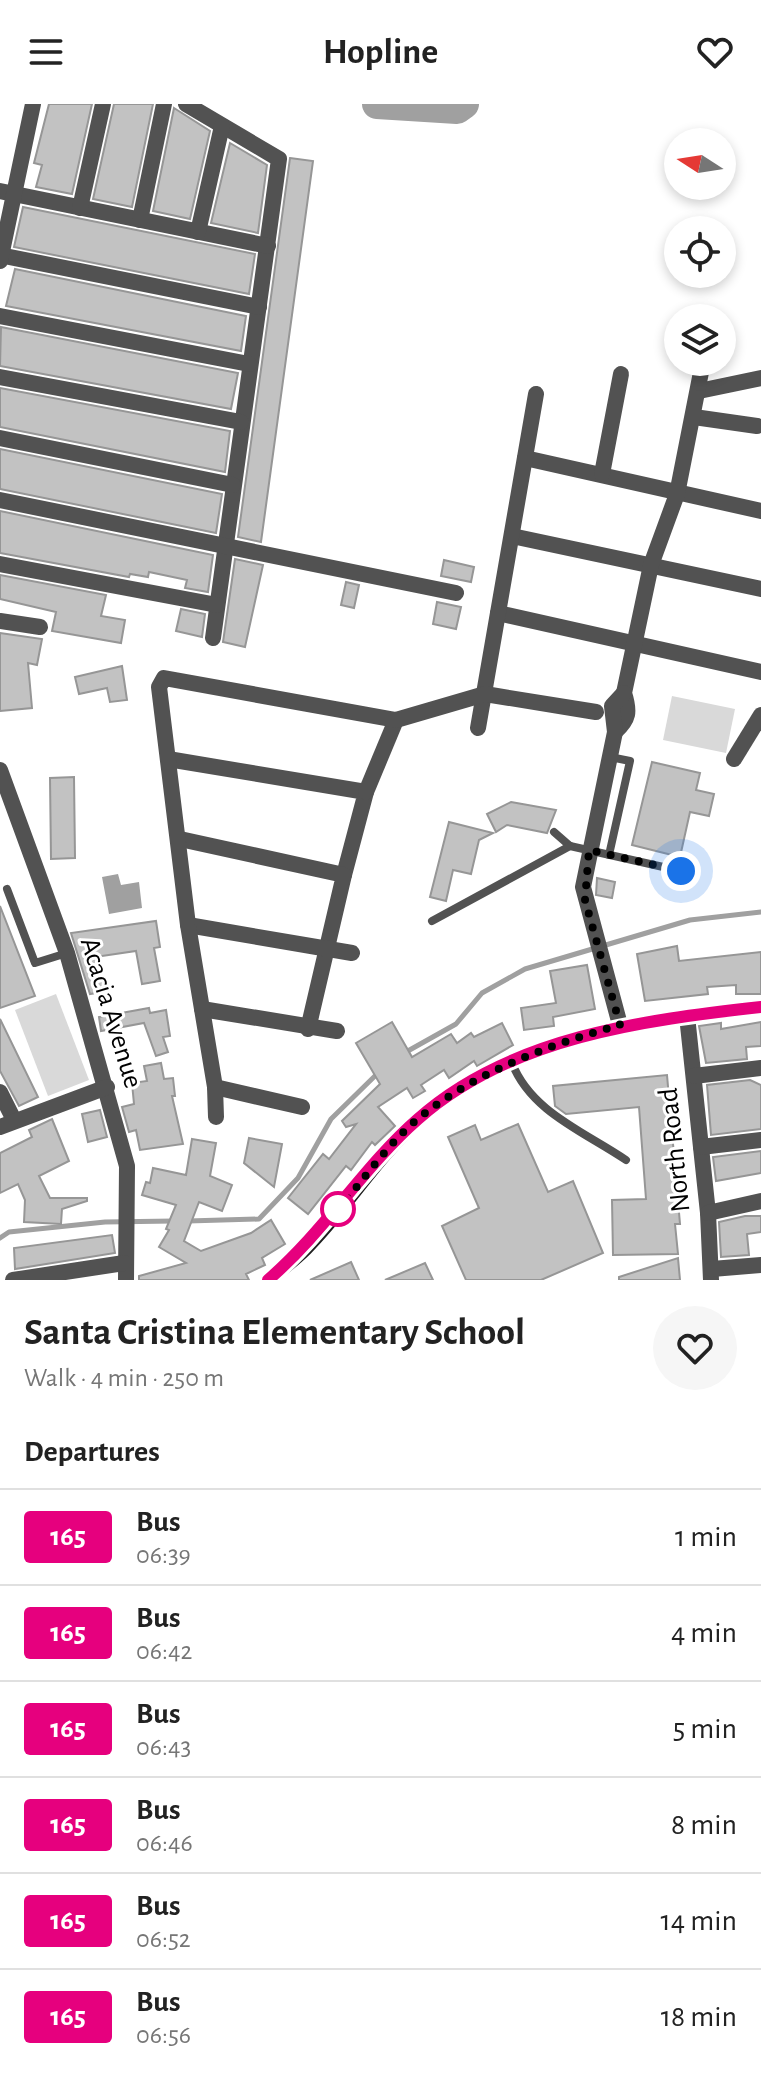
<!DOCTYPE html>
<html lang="en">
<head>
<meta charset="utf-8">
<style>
	:root { --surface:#fff; --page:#f6f6f6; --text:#222; --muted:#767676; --line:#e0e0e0 }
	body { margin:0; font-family:"Alegreya Sans",sans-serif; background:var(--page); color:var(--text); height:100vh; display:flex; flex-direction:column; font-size:30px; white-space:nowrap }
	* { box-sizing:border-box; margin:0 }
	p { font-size:26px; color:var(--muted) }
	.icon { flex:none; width:44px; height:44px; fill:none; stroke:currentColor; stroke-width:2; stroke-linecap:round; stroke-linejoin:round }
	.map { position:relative; height:1176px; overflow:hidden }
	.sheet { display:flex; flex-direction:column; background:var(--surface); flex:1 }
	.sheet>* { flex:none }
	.badge { padding:0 16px; border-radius:6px; font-size:28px; line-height:52px }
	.needle { width:52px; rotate:282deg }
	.controls { position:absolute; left:664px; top:24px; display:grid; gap:16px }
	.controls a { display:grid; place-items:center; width:72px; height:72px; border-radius:50%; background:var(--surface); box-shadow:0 4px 12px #0003; font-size:40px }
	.you { position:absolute; width:40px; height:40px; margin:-20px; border:6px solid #fff; border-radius:50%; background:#1a73e8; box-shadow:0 0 0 12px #1a73e833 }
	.map>.badge { position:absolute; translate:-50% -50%; box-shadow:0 0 0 4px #fff }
	h2 { padding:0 24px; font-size:30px; line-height:72px }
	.round { display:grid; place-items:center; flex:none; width:84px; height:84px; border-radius:42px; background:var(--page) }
	.summary { display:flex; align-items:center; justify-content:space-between; height:136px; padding:0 24px }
	h1 { font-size:38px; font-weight:600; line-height:60px }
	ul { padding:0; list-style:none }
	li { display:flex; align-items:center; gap:24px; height:96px; padding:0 24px; border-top:2px solid var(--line) }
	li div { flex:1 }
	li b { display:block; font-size:30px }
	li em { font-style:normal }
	li .badge { min-width:88px; font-weight:700; text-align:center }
	header { display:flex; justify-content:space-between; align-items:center; height:104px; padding:0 24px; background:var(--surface); font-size:36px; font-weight:600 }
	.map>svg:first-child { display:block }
	.green { fill:#d9d9d9 }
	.water { fill:#a0a0a0 }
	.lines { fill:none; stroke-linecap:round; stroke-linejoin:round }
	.stream { stroke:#a0a0a0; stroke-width:5 }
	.river { stroke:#a0a0a0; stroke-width:30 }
	.building { fill:#c2c2c2; stroke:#969696; stroke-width:2 }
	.lane { stroke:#525252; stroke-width:8 }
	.street { stroke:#525252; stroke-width:16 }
	.secondary { stroke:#1f1f1f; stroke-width:16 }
	.line-casing { stroke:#fff; stroke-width:18 }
	.line { stroke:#e6007e; stroke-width:12 }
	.walk { stroke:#000; stroke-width:8; stroke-dasharray:0 14.4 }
	.stop-dot { fill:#fff; stroke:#e6007e; stroke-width:4 }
	.labels { text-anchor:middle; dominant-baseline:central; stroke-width:6; stroke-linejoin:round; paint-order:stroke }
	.street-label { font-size:28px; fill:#000; stroke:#fff }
</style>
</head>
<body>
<header><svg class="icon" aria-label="menu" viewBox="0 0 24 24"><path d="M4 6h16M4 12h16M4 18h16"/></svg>Hopline<svg class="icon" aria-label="heart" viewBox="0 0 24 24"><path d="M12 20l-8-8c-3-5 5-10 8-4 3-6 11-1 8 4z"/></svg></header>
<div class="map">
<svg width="761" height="1176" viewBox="0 0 761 1176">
	<rect width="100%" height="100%" fill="#fff"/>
	<!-- green -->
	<g class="green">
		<path d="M672,592L735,605L726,649L663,636Z"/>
		<path d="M56,890L89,976L48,992L15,906Z"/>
	</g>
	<!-- water -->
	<path class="water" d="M118,770L121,781L139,778L142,804L109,810L102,773Z"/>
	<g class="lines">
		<!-- stream -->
		<g class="stream">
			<path d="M406,948L456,920L482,889L525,865L690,816L761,808"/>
			<path d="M188,1117L259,1115L298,1074L331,1015L379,968"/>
			<path d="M0,1134L9,1128L105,1118L174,1117"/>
		</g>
		<!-- river -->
		<path class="river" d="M377,0L457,5L464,0"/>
	</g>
	<!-- building -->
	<g class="building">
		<path d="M49,0H92L72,90L36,83L42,61L34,59Z"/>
		<path d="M114,0H153L132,103L93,95Z"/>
		<path d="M174,4L210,27L190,115L153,107Z"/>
		<path d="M230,39L267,61L258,129L211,119Z"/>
		<path d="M290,54L313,57L261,438L238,433Z"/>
		<path d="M23,103L255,150L249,190L14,143Z"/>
		<path d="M15,165L246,212L241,247L6,202Z"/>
		<path d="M1,223L238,269L231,305L0,262Z"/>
		<path d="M0,284L230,327L225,368L0,323Z"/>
		<path d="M0,345L222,390L216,429L0,385Z"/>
		<path d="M0,407L213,451L208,488L185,484L187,476L149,468L148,473L130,470L129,473L0,449Z"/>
		<path d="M235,455L263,461L245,543L223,538Z"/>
		<path d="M444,456L474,463L471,478L441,472Z"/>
		<path d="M0,471L106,491L101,512L125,516L121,539L52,527L56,508L0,495Z"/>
		<path d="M346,478L359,481L354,504L341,501Z"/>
		<path d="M437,498L461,503L456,525L433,520Z"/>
		<path d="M181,505L205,510L202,533L176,527Z"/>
		<path d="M0,529L42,535L37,561L28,559L32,604L0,607Z"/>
		<path d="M122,562L127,596L110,598L107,584L79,590L75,573Z"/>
		<path d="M652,658L700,669L696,686L714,690L709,712L690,708L680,753L632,741Z"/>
		<path d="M74,673L75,754L51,755L50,674Z"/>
		<path d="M511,698L556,706L547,729L507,721L496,728L487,710Z"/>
		<path d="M449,718L493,729L479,736L471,770L453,766L446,797L430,793Z"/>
		<path d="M597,774L615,778L612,794L596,791Z"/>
		<path d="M0,802L35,892L0,904Z"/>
		<path d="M156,817L160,843L154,844L160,877L142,880L136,847L95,853L108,887L90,890L71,829Z"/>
		<path d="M677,842L679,857L761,848V890H736V881L707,883L708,890L645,897L637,850Z"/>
		<path d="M587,861L595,905L553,913L554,922L524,926L521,904L556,899L550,867Z"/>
		<path d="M149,904L150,909L166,906L170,932L163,933L168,948L156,952L144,919L101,927L99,913Z"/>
		<path d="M0,915L38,993L19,1002L0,967Z"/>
		<path d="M392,918L412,953L451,930L457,939L471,929L474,933L502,919L513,941L477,962L474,957L449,974L444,966L421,981L425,987L413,994L407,984L378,1003L395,1022L375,1041L372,1038L351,1066L346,1062L308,1110L288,1094L323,1050L329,1055L356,1020L346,1023L342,1017L380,980L356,939Z"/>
		<path d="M761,918V942L746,943L747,955L706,959L699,922L721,919V925Z"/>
		<path d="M161,959L164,975L173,974L175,992H172L183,1040L140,1046L136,1026L129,1028L122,1003L134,1000L132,979L147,977L144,962Z"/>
		<path d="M667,971L680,1120H675L678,1150L613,1151L612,1096L646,1095L639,1003L566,1010L555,1002L553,982Z"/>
		<path d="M750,976L761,981V1025L711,1031L707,981Z"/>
		<path d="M100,1006L107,1033L88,1038L82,1010Z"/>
		<path d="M52,1015L69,1057L39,1072L50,1094H87V1097L62,1105L61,1120L24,1118L25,1096L18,1080L0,1089V1049L32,1033L29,1026Z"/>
		<path d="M518,1020L548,1088L573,1077L603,1149L541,1176H466L442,1122L479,1104L448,1033L475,1021L481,1036Z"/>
		<path d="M249,1034L282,1040L274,1083L244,1059Z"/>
		<path d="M192,1035L216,1039L210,1072L232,1081L222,1107L199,1098L184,1137L201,1147L251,1129L271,1116L285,1140L262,1154L265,1161L246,1170L249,1176H139V1172L186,1159L159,1143L169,1126L166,1125L176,1101L142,1091L146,1078L150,1079L153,1064L186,1071Z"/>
		<path d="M761,1047V1069L716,1077L713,1053Z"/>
		<path d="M745,1112H761V1128L747,1130L749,1151L721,1153L719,1118Z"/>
		<path d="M112,1131L115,1149L15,1165L14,1144Z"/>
		<path d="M678,1154L680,1176H619V1173Z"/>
		<path d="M351,1158L359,1176H310Z"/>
		<path d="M425,1159L433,1176H385Z"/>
	</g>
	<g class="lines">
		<!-- lane -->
		<g class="lane">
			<path d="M554,728L570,742L681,767"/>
			<path d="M609,751L630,657L610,653"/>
			<path d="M7,785L35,859L67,849"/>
			<path d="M432,817L570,742"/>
			<path d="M512,959C531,1008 585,1028 626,1056"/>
		</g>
		<!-- street -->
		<g class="street">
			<path d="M186,0L279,55L213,534"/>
			<path d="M0,87L268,142"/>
			<path d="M80,104L103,0"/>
			<path d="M140,116L164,0"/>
			<path d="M198,128L222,22"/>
			<path d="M0,151L259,203"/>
			<path d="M0,157L33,0"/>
			<path d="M0,212L249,260"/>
			<path d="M0,273L241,318"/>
			<path d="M699,287L761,274"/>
			<path d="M694,313L757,322"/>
			<path d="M0,334L233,381"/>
			<path d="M525,354L761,407"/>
			<path d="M602,370L621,270"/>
			<path d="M0,396L456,489"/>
			<path d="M512,432L761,485"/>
			<path d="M0,460L217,501"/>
			<path d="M498,509L761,568"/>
			<path d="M0,517L40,523"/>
			<path d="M478,624L536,290"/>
			<path d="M615,628C629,615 630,608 624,589L651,461L677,390L703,258"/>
			<path d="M168,655L366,688L344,771"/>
			<path d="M734,655L761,611"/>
			<path d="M0,666L67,849L127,1062L126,1176"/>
			<path d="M366,688L396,616"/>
			<path d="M180,735L344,771L308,925"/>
			<path d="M188,821L352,849"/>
			<path d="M202,905L337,927"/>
			<path d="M687,912L708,1109L711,1176"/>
			<path d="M620,921L583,783L615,628L612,602L624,589"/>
			<path d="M694,972L761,964"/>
			<path d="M215,983L302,1003"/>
			<path d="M0,988L14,1016"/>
			<path d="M216,1013L215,983L188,821L159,583L164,574L396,616L485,590L596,608"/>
			<path d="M0,1023L107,983"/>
			<path d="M701,1043L761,1036"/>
			<path d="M708,1109L761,1097"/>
			<path d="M712,1165L761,1161"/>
			<path d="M13,1176L124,1159"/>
		</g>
		<!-- secondary -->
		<path class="secondary" d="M268,1176C280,1165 294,1155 305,1144C345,1104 375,1053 418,1015C511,933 643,916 761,903"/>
	</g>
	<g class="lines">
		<!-- line casing -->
		<g class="line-casing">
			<path id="line" d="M268,1176C326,1126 363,1063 418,1015C510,933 644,916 761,903"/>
		</g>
		<!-- line -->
		<use href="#line" class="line"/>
		<!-- walk -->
		<path class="walk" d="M338,1105C365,1075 388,1039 420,1013C478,967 549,941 620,921L585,796L589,746L681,767"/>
	</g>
	<!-- markers -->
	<circle class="stop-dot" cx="338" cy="1105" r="16"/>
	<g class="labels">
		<!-- street labels -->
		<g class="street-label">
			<text transform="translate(111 909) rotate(73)">Acacia Avenue</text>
			<text transform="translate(675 1046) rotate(-96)">North Road</text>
		</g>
	</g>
</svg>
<div class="controls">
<a><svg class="needle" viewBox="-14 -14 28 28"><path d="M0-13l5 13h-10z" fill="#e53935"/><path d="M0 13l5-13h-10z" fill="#767676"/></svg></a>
<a><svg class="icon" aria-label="locate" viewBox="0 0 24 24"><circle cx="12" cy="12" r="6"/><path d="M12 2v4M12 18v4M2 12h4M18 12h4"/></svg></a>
<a><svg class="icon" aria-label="layers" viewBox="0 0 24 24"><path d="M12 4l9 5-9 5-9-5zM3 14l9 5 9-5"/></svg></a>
</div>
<div class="you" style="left:681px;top:767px"></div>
</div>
<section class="sheet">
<div class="summary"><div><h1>Santa Cristina Elementary School</h1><p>Walk · 4 min · 250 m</p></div><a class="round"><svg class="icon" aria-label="heart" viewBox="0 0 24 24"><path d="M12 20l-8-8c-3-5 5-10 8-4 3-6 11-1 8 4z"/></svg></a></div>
<h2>Departures</h2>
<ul>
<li><span class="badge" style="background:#e6007e;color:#fff">165</span><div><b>Bus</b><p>06:39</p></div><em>1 min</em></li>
<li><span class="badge" style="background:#e6007e;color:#fff">165</span><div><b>Bus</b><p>06:42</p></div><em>4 min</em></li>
<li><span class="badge" style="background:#e6007e;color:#fff">165</span><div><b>Bus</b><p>06:43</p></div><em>5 min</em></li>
<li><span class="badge" style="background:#e6007e;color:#fff">165</span><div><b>Bus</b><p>06:46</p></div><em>8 min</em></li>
<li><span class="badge" style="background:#e6007e;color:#fff">165</span><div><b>Bus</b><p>06:52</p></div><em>14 min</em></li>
<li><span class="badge" style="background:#e6007e;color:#fff">165</span><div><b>Bus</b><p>06:56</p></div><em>18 min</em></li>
</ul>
</section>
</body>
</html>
